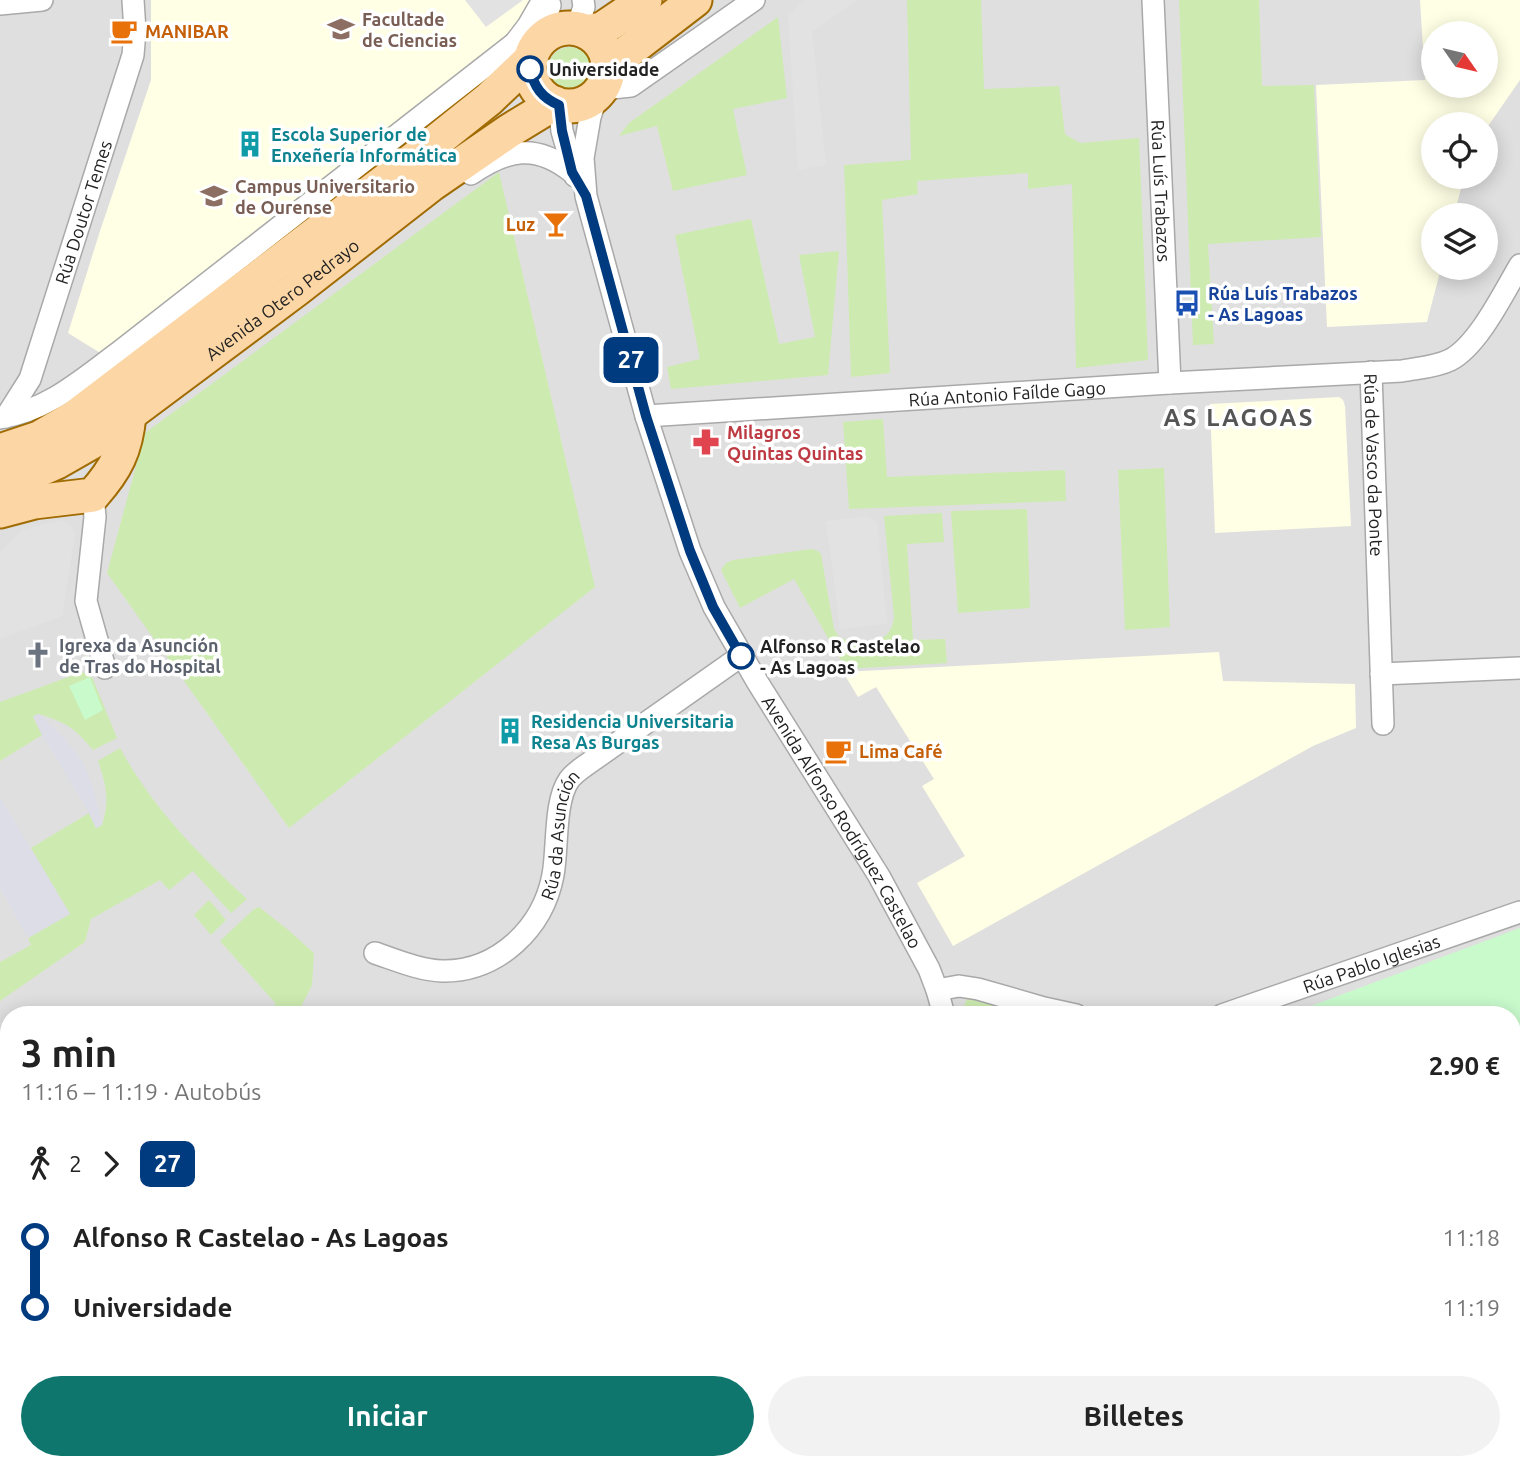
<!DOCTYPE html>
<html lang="es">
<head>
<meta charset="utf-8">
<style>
	:root { --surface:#fff; --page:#f2f2f2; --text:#222; --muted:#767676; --accent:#0f766e }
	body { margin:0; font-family:Ubuntu,sans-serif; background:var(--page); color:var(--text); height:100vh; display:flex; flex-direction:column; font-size:26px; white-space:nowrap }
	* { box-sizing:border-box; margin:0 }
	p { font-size:23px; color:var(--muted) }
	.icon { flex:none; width:38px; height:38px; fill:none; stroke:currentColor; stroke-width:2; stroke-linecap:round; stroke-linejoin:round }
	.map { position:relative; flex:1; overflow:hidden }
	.sheet { position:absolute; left:0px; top:1006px; width:1521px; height:464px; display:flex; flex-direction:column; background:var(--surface); border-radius:28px 28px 0 0; box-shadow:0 4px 18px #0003 }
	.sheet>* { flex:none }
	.badge { padding:0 14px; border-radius:10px; font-size:24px; line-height:46px }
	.needle { width:46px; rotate:124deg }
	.buttons { position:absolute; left:1421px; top:21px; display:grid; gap:14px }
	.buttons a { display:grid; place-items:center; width:77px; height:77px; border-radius:50%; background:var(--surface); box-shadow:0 4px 18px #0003; font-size:35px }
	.map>.badge { position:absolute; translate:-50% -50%; box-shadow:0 0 0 4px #fff }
	.legs { display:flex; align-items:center; gap:10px; height:77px; padding:0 21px; font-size:23px }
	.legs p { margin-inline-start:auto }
	.summary { display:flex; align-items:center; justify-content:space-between; height:119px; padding:0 21px }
	h1 { font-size:38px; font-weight:600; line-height:52px }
	.cta { display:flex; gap:14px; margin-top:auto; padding:14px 21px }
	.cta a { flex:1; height:80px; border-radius:42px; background:var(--accent); color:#fff; font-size:28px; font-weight:600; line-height:80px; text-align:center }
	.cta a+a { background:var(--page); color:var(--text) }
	ul { padding:0 21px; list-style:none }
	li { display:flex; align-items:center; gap:24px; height:70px; font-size:26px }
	li i { display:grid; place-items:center; width:10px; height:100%; margin:0 9px; background:currentColor }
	li i::after { content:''; width:18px; height:18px; margin:-9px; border:5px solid; border-radius:50%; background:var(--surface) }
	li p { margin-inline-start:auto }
	li:first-child i { background:linear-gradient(#0000 50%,currentColor 0) }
	li:last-child i { background:linear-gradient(currentColor 50%,#0000 0) }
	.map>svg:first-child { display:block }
	.residential { fill:#e0dfdf; fill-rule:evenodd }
	.education { fill:#ffffe5; fill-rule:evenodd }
	.grass { fill:#cdebb0 }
	.park { fill:#c8facc }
	.parking { fill:#e2e2e2 }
	.plaza { fill:#dddde8 }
	.water { fill:#aad3df }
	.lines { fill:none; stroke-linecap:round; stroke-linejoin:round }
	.street-casing { stroke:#a9a9a9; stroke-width:24 }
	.primary-casing { stroke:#a06b00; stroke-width:37 }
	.street { stroke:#fff; stroke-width:21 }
	.primary { stroke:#fcd6a4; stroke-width:33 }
	.line-1-casing { stroke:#fff; stroke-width:16 }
	.line-1 { stroke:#003b80; stroke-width:10 }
	.stop-1-dot { fill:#fff; stroke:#003b80; stroke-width:3.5 }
	.labels { text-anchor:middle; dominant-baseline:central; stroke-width:7; stroke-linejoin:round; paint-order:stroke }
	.education-label { font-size:18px; font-weight:bold; fill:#785e54; stroke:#fff; text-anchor:start }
	.food-label { font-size:18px; font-weight:bold; fill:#c56008; stroke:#fff; text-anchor:start }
	.stop-label { font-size:18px; font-weight:bold; fill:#222; stroke:#fff; text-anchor:start }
	.culture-label { font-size:18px; font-weight:bold; fill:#0d838f; stroke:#fff; text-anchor:start }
	.street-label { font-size:18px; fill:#222; stroke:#fff }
	.transit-label { font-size:18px; font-weight:bold; fill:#164399; stroke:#fff; text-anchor:start }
	.health-label { font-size:18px; font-weight:bold; fill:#be3a42; stroke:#fff; text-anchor:start }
	.worship-label { font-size:18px; font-weight:bold; fill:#5b616d; stroke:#fff; text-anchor:start }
	.district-label { font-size:24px; font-weight:bold; letter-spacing:2px; fill:#555; stroke:#fff }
</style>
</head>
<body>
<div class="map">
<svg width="1520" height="1469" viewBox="0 0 1520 1469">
	<rect width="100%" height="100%" fill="#f2efe9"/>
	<!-- residential -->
	<path class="residential" d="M0,0H1520V1469H0ZM1433,33H1486V86H1433ZM1433,124H1486V177H1433ZM1433,215H1486V268H1433ZM9,1015H1512V1461H9Z"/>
	<!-- education -->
	<g class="education">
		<path d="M151,0H533L500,58L102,354L68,333L100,231L151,80Z"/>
		<path d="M1420,0H1520V80L1486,129V124H1433V177H1464L1454,215H1433V268H1441L1427,322L1327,327L1316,85L1425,80ZM1486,33V86H1433V33Z"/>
		<path d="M1339,397L1343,400L1345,406L1351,526L1215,533L1210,404Z"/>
		<path d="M1219,652L1223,681L1355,684L1356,728L1313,746L953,946L917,883L965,856L922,786L934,779L876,687L858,697L843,672Z"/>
	</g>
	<!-- grass -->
	<g class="grass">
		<path d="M907,0H981L984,89L1059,86L1065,134L1080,143L1139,138L1148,360L1076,368L1072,184L1028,189V173L917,181L918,194L882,200L890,373L851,377L844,165L911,160Z"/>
		<path d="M1179,0H1259L1262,86L1314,85L1321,237L1208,244L1214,344L1193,345Z"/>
		<path d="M778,17L787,98L733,109L747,175L673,191L657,126L619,136L629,123Z"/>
		<circle cx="570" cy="69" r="22"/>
		<path d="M499,172L595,587L289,828L107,573L145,433Z"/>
		<path d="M751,219L779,344L815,337L799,255L839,251L828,375L671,389L667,367L700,359L675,235Z"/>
		<path d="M883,419L887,477L1065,470L1066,501L849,509L843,422Z"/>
		<path d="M1164,468L1170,627L1125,630L1118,470Z"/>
		<path d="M1027,509L1030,608L958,613L951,511Z"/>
		<path d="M942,513L944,542L907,544L913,640L945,639L947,663L846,669L794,579L740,608L721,570L726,563L733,560L811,549L818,551L821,554L834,629L839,637C851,643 879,645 888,633C892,629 893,623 894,617L884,516Z"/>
		<path d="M82,672L92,677L117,738L93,750C75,728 65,722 39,714L33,717L42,735L0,761V702Z"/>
		<path d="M120,748C152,807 198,854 247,899L231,913L193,871L169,890L160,880L91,919L85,942L0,1001V962L31,945L28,938L70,914L31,848L89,813L96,828L102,825C110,801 106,784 98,761Z"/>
		<path d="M209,900L226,920L211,935L194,915Z"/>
		<path d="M259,907L287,929L314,953L312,985L297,1015H264L276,1004L220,941L254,909Z"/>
		<path d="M976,997L1039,1015H960L967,999Z"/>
	</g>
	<!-- park -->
	<g class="park">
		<path d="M90,677L103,710L85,720L69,686Z"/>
		<path d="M1520,928V1469H648L655,1461H1512V1015H1287Z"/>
	</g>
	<!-- parking -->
	<g class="parking">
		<path d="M465,0H523L486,27Z"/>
		<path d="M804,0H857L812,32L826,165L798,170L788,15Z"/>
		<path d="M868,516L877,522L887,623L840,630L826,521Z"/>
		<path d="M60,520L71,525L75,535L62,616L0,639V552L22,530Z"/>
		<path d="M0,1020L7,1030L0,1036L9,1048V1114L0,1110Z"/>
	</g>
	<!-- plaza -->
	<g class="plaza">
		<path d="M39,714L64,738L83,763L93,787L102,825L96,828L87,809L42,735L33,716Z"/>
		<path d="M0,797L70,914L28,938L0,888Z"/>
	</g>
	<!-- water -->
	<g class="water">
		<path d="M1520,1181V1221L1512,1224V1184Z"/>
		<path d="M828,1461H889L876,1469H819Z"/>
	</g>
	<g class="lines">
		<!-- street casing -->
		<g class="street-casing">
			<g id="street">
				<path id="s1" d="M1153,0L1170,383"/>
				<path d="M0,4L42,0"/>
				<path d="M576,29L584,7L583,0"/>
				<path d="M515,43H539L550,5"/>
				<path d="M602,89L631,86L754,0"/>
				<path id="s2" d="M597,95L590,117L583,158L586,196L646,416L690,551L714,607L758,683L879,876L929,969L937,990L944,1015"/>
				<path d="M559,105L562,131L575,176"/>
				<path d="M471,174C507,149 536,143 572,172"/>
				<path id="s3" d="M1371,372L1383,724"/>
				<path id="s4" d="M646,416L1170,383L1402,371C1418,368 1436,367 1450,360C1478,346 1504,292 1520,265"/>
				<path id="s5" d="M6,417L30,379L133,55L135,31L133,0"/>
				<path d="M0,418C48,410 80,381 118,353L515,43L528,26L543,0"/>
				<path d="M93,495L95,517L86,601L105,668"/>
				<path d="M1381,674L1520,668"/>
				<path id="s6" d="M375,953C396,960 419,970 442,971C498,972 543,928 553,875C558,849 554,801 569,780C574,773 582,768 589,763L741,656"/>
				<path d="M937,990L959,986L978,989L1044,1008L1076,1015"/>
				<path id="s7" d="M1222,1015L1520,912"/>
				<path d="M0,1146L9,1148"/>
				<path d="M619,1469L625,1461"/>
			</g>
		</g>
		<!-- primary casing -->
		<g class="primary-casing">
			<g id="primary">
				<circle cx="569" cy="67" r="39"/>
				<path d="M586,32L602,29L645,0"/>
				<path d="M608,71L626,53L695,0"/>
				<path d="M0,451L39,438L75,417L414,159L489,99L531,59"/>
				<path id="s8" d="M0,480L39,470L57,462L92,442L297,289L432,184L509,131L555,103"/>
				<path d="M0,511L34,502L93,495C116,469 126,450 129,415"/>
			</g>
		</g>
		<!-- street -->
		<use href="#street" class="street"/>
		<!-- primary -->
		<use href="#primary" class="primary"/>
	</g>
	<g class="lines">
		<!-- line-1 casing -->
		<g class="line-1-casing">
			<path id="line-1" d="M530,69C534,87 542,98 559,105L562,131L572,172L586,196L646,416L690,551L713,607L741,656"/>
		</g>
		<!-- line-1 -->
		<use href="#line-1" class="line-1"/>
	</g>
	<!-- icons -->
	<defs>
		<g id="university-bare" transform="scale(2.1)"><path d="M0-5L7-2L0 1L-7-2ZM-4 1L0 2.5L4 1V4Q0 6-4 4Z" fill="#8d6e63" stroke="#fff" stroke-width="2.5" paint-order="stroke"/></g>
		<g id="cafe-bare" transform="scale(2.1)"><path d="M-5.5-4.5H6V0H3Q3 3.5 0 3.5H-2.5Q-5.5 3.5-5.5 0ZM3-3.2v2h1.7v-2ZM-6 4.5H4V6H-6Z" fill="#e8710a" stroke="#fff" stroke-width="2.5" paint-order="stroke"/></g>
		<g id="building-bare" transform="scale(2.1)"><path d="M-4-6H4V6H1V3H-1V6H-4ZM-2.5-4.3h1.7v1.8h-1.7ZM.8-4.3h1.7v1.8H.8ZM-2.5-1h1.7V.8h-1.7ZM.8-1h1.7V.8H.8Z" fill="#0f9aa8" stroke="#fff" stroke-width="2.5" paint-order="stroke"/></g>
		<g id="bar-bare" transform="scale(2.1)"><path d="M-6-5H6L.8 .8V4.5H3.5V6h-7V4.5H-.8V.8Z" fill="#e8710a" stroke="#fff" stroke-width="2.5" paint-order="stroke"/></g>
		<g id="bus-bare" transform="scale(2.1)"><path d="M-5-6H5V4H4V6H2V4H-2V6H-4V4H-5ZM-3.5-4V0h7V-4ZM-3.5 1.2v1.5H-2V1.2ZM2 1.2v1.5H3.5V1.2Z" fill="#1a4fb4" stroke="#fff" stroke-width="2.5" paint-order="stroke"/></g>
		<g id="pharmacy-bare" transform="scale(2.1)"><path d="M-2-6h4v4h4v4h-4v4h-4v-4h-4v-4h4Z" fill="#e0444e" stroke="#fff" stroke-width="2.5" paint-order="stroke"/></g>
		<g id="church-bare" transform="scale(2.1)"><path d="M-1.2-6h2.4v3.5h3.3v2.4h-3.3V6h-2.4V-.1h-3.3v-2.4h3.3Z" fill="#6b7280" stroke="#fff" stroke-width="2.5" paint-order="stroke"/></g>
	</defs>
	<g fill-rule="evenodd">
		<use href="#university-bare" x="341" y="29"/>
		<use href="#cafe-bare" x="124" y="31"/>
		<use href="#building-bare" x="250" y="144"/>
		<use href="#university-bare" x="214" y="196"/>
		<use href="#bar-bare" x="556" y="224"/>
		<use href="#bus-bare" x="1187" y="303"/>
		<use href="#pharmacy-bare" x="706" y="442"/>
		<use href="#church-bare" x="38" y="655"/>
		<use href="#building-bare" x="510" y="731"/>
		<use href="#cafe-bare" x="838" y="751"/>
	</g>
	<!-- markers -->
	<g class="stop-1-dot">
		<circle cx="530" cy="69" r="12"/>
		<circle cx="741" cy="656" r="12"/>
	</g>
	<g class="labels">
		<!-- education labels -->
		<g class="education-label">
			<text x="362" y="19">Facultade<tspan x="362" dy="21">de Ciencias</tspan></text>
			<text x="235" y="186">Campus Universitario<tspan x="235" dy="21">de Ourense</tspan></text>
		</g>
		<!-- food labels -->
		<g class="food-label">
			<text x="145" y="31">MANIBAR</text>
			<text x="535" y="224" text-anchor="end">Luz</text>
			<text x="859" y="751">Lima Café</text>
		</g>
		<!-- stop labels -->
		<g class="stop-label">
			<text x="549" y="69">Universidade</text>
			<text x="760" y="646">Alfonso R Castelao<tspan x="760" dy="21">- As Lagoas</tspan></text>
		</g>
		<!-- culture labels -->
		<g class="culture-label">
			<text x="271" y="134">Escola Superior de<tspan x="271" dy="21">Enxeñería Informática</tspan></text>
			<text x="531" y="721">Residencia Universitaria<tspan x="531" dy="21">Resa As Burgas</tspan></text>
		</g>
		<!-- street labels -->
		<g class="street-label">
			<text stroke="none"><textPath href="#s1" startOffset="191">Rúa Luís Trabazos</textPath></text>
			<text stroke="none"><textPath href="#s5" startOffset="220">Rúa Doutor Temes</textPath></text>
			<text stroke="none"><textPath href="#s8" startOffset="338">Avenida Otero Pedrayo</textPath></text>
			<text stroke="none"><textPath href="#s4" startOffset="362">Rúa Antonio Faílde Gago</textPath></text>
			<text stroke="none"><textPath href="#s3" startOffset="93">Rúa de Vasco da Ponte</textPath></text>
			<text stroke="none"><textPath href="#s2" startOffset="784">Avenida Alfonso Rodríguez Castelao</textPath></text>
			<text stroke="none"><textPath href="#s6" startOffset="270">Rúa da Asunción</textPath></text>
			<text stroke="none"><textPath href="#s7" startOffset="158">Rúa Pablo Iglesias</textPath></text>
		</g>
		<!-- transit labels -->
		<g class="transit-label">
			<text x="1208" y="293">Rúa Luís Trabazos<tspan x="1208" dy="21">- As Lagoas</tspan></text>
		</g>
		<!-- health labels -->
		<g class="health-label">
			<text x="727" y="432">Milagros<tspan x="727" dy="21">Quintas Quintas</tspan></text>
		</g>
		<!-- worship labels -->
		<g class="worship-label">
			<text x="59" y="645">Igrexa da Asunción<tspan x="59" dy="21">de Tras do Hospital</tspan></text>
		</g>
		<!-- district labels -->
		<g class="district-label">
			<text x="1239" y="417">AS LAGOAS</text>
		</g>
	</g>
</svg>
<div class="buttons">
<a><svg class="needle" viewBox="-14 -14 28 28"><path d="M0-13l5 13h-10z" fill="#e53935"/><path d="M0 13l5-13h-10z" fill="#767676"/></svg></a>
<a><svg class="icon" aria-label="locate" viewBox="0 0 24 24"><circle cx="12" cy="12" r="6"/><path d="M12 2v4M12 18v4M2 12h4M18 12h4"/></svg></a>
<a><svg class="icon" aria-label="layers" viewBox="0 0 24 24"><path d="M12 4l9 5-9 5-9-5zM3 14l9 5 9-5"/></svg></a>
</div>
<b class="badge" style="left:631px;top:360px;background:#003b80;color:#fff">27</b>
<section class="sheet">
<div class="summary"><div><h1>3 min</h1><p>11:16 – 11:19 · Autobús</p></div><b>2.90 €</b></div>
<div class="legs"><svg class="icon" aria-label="walk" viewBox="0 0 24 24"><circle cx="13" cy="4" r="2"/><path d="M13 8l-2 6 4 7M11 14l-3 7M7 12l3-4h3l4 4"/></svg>2<svg class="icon" aria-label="forward" viewBox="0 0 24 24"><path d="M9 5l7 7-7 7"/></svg><b class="badge" style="background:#003b80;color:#fff">27</b></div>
<ul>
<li><i style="color:#003b80"></i><b>Alfonso R Castelao - As Lagoas</b><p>11:18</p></li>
<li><i style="color:#003b80"></i><b>Universidade</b><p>11:19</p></li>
</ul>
<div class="cta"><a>Iniciar</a><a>Billetes</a></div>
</section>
</div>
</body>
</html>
